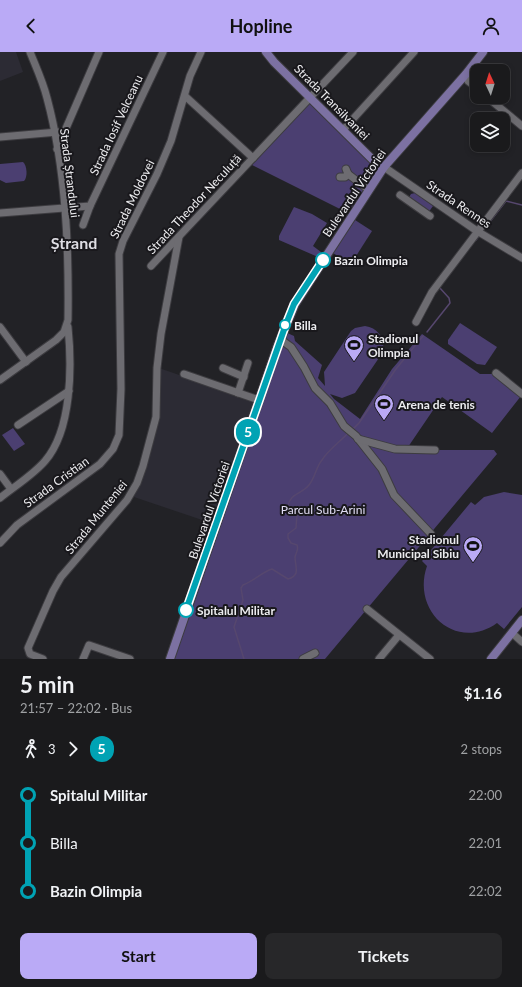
<!DOCTYPE html>
<html lang="en">
<head>
<meta charset="utf-8">
<style>
	:root { --surface:#1a1a1c; --page:#272729; --text:#f1f3f6; --muted:#9fa1a3; --line:#38383b; --accent:#baaaf6 }
	body { margin:0; font-family:Lato,sans-serif; background:var(--page); color:var(--text); height:100vh; display:flex; flex-direction:column; font-size:15px; white-space:nowrap }
	* { box-sizing:border-box; margin:0 }
	p { font-size:13px; color:var(--muted) }
	.icon { flex:none; width:22px; height:22px; fill:none; stroke:currentColor; stroke-width:2; stroke-linecap:round; stroke-linejoin:round }
	.map { position:relative; height:607px; overflow:hidden }
	.drawer { display:flex; flex-direction:column; background:var(--surface); flex:1 }
	.drawer>* { flex:none }
	.badge { padding:0 8px; border-radius:13px; font-size:14px; line-height:26px }
	.needle { width:26px; rotate:356deg }
	.controls { position:absolute; left:470px; top:12px; display:grid; gap:8px }
	.controls a { display:grid; place-items:center; width:40px; height:40px; border-radius:8px; background:var(--surface); box-shadow:0 2px 6px #0003,0 0 0 1px var(--line); font-size:20px }
	.map>.badge { position:absolute; translate:-50% -50%; box-shadow:0 0 0 2px #fff }
	.legs { display:flex; align-items:center; gap:6px; height:44px; padding:0 20px; font-size:13px }
	.legs p { margin-inline-start:auto }
	.summary { display:flex; align-items:center; justify-content:space-between; height:68px; padding:0 20px }
	h1 { font-size:22px; font-weight:700; line-height:30px }
	.primary-button { display:flex; gap:8px; margin-top:auto; padding:8px 20px }
	.primary-button a { flex:1; height:46px; border-radius:8px; background:var(--accent); color:#111; font-size:16px; font-weight:700; line-height:46px; text-align:center }
	.primary-button a+a { background:var(--page); color:var(--text) }
	ul { padding:0 20px; list-style:none }
	li { display:flex; align-items:center; gap:14px; height:48px; font-size:15px }
	li i { display:grid; place-items:center; width:6px; height:100%; margin:0 5px; background:currentColor }
	li i::after { content:''; width:10px; height:10px; margin:-5px; border:3px solid; border-radius:50%; background:var(--surface) }
	li p { margin-inline-start:auto }
	li:first-child i { background:linear-gradient(#0000 50%,currentColor 0) }
	li:last-child i { background:linear-gradient(currentColor 50%,#0000 0) }
	header { display:flex; justify-content:space-between; align-items:center; height:52px; padding:0 20px; background:var(--accent); color:#111; font-size:18px; font-weight:700 }
	.map>svg:first-child { display:block }
	.built { fill:#2c2b34 }
	.green { fill:#4b3f71 }
	.lines { fill:none; stroke-linecap:round; stroke-linejoin:round }
	.stream { stroke:#56476e; stroke-width:1.5 }
	.minor-casing { stroke:#3d3c40; stroke-width:9 }
	.major-casing { stroke:#3d3c40; stroke-width:10 }
	.minor { stroke:#6d6c71; stroke-width:7 }
	.major { stroke:#7c71a2; stroke-width:8 }
	.line-1-casing { stroke:#fff; stroke-width:9 }
	.line-1 { stroke:#00a3b4; stroke-width:6 }
	.stop-1-dot { fill:#fff; stroke:#00a3b4; stroke-width:2 }
	.labels { text-anchor:middle; dominant-baseline:central; stroke-width:4; stroke-linejoin:round; paint-order:stroke }
	.street-label { font-size:12px; fill:#ececef; stroke:#19181c }
	.stop-label { font-size:12px; font-weight:bold; fill:#ececef; stroke:#19181c; text-anchor:start }
	.poi-label { font-size:12px; font-weight:bold; fill:#ececef; stroke:#19181c; text-anchor:start }
	.park-label { font-size:12px; fill:#e1ddf4; stroke:#19181c }
	.district-label { font-size:16px; font-weight:bold; fill:#dedde3; stroke:#19181c }
</style>
</head>
<body>
<header><svg class="icon" aria-label="back" viewBox="0 0 24 24"><path d="M15 5l-7 7 7 7"/></svg>Hopline<svg class="icon" aria-label="person" viewBox="0 0 24 24"><circle cx="12" cy="8" r="4"/><path d="M4 21q1-7 8-7t8 7"/></svg></header>
<div class="map">
<svg width="522" height="607" viewBox="0 0 522 607">
	<rect width="100%" height="100%" fill="#222226"/>
	<!-- built -->
	<g class="built">
		<path d="M0,0H16L23,20L0,29Z"/>
		<path d="M159,316L254,349L211,471L134,445L149,408L157,375L160,358Z"/>
	</g>
	<!-- green -->
	<g class="green">
		<path d="M311,48L368,108C378,125 357,146 348,161L252,113Z"/>
		<path d="M23,110C27,113 28,125 24,129L6,131L0,128V112Z"/>
		<path d="M415,141L433,154L428,161L408,147L411,142Z"/>
		<path d="M294,155L312,162L327,171L313,194L321,200L318,205L279,188V184Z"/>
		<path d="M355,168L372,179L351,212L333,201Z"/>
		<path d="M460,271L497,295L485,313L477,312L448,292V288Z"/>
		<path d="M365,274C379,276 385,287 383,300L355,341L342,346L330,342L334,347L360,367L392,317L422,282L480,322H493L521,344L492,381L442,345L408,395L435,398H494L497,402L325,607H170L283,279L294,284L295,289L322,313L318,326L325,334L324,320L351,279L355,276Z"/>
		<path d="M13,376L25,392L14,399L2,383Z"/>
		<path d="M504,440L522,443V555L504,577L497,571C457,600 411,560 427,514L422,509L471,450L475,453L484,445Z"/>
	</g>
	<g class="lines">
		<!-- stream -->
		<g class="stream">
			<path d="M485,176L506,149L522,153"/>
			<path d="M476,188L479,184"/>
			<path d="M427,280L450,251L449,246L439,235"/>
			<path d="M353,377L359,371L396,317L423,284"/>
			<path d="M244,607L234,575L243,548L241,536L243,533C254,529 262,520 272,517L288,527C301,524 295,514 295,505C296,500 299,498 297,493L291,491L288,486V482L296,476L297,462L288,453C291,441 302,442 309,433C315,426 316,415 322,408C329,397 340,390 348,381"/>
		</g>
		<!-- minor casing -->
		<g class="minor-casing">
			<g id="minor">
				<path d="M466,22L468,29L477,36"/>
				<path d="M185,44L253,106"/>
				<path d="M487,45L522,74"/>
				<path d="M343,78L414,0"/>
				<path d="M0,85L58,80"/>
				<path d="M57,97L99,0"/>
				<path d="M384,115L477,179L522,206"/>
				<path d="M348,122L369,138"/>
				<path d="M340,125H345L348,122L346,117"/>
				<path d="M400,143L430,164"/>
				<path d="M0,161L90,154L163,0"/>
				<path d="M83,173L90,154"/>
				<path d="M151,214L353,0"/>
				<path d="M416,270L432,240L522,121"/>
				<path d="M0,275L26,310"/>
				<path d="M284,290L291,295L304,315L315,336L330,351L344,374L356,384L382,417L394,443L431,482"/>
				<path d="M223,316L244,325"/>
				<path d="M496,321L522,342"/>
				<path d="M184,322L259,348"/>
				<path d="M0,328L56,288L64,280L68,268C69,195 66,117 47,46C43,30 36,15 30,0"/>
				<path d="M238,341L248,311"/>
				<path d="M18,373L69,339"/>
				<path d="M358,387L395,397L435,398"/>
				<path d="M0,422L11,437"/>
				<path d="M0,446C15,434 33,423 45,409C72,378 72,314 68,275"/>
				<path d="M0,491L17,473L100,412L113,397L119,383L121,337L119,202L123,189L157,122L171,89L190,24L201,0"/>
				<path d="M367,557L430,607"/>
				<path d="M512,581L522,590"/>
				<path d="M43,607L30,602L28,596L53,539L61,525L127,448L137,431L143,414L156,365L157,316L161,282L179,185"/>
				<path d="M83,607L89,593L130,607"/>
				<path d="M303,607L315,601"/>
				<path d="M379,607L399,583"/>
			</g>
		</g>
		<!-- major casing -->
		<g class="major-casing">
			<g id="major">
				<path d="M266,0L274,10L376,111L384,115"/>
				<path d="M170,607L278,293L295,252L384,115L466,22L483,0"/>
				<path d="M491,607L522,568"/>
			</g>
		</g>
		<!-- minor -->
		<use href="#minor" class="minor"/>
		<!-- major -->
		<use href="#major" class="major"/>
	</g>
	<g class="lines">
		<!-- line-1 casing -->
		<g class="line-1-casing">
			<path id="line-1" d="M186,558L286,272L294,252L323,208"/>
		</g>
		<!-- line-1 -->
		<use href="#line-1" class="line-1"/>
	</g>
	<!-- icons -->
	<defs>
		<g id="stadium-pin" transform="scale(1)"><path d="M0 17L-7.5 6A9.5 9.5 0 1 1 7.5 6Z" fill="#baaaf6" stroke="#19181c"/><path d="M0-5a6.5 5 0 1 0 0 10a6.5 5 0 1 0 0-10ZM-3.5-1.8h7v3.6h-7Z" fill="#111"/></g>
	</defs>
	<g fill-rule="evenodd">
		<use href="#stadium-pin" x="354" y="293"/>
		<use href="#stadium-pin" x="384" y="352"/>
		<use href="#stadium-pin" x="473" y="494"/>
	</g>
	<!-- markers -->
	<g class="stop-1-dot">
		<circle cx="323" cy="208" r="7"/>
		<circle cx="285" cy="273" r="5"/>
		<circle cx="186" cy="558" r="7"/>
	</g>
	<g class="labels">
		<!-- street labels -->
		<g class="street-label">
			<text transform="translate(332 50) rotate(45)">Strada Transilvaniei</text>
			<text transform="translate(116 73) rotate(-65)">Strada Iosif Velceanu</text>
			<text transform="translate(70 121) rotate(83)">Strada Ștrandului</text>
			<text transform="translate(354 141) rotate(-56)">Bulevardul Victoriei</text>
			<text transform="translate(132 147) rotate(-64)">Strada Moldovei</text>
			<text transform="translate(194 152) rotate(-47)">Strada Theodor Neculuță</text>
			<text transform="translate(459 152) rotate(34)">Strada Rennes</text>
			<text transform="translate(56 430) rotate(-36)">Strada Cristian</text>
			<text transform="translate(209 458) rotate(-71)">Bulevardul Victoriei</text>
			<text transform="translate(96 465) rotate(-51)">Strada Munteniei</text>
		</g>
		<!-- stop labels -->
		<g class="stop-label">
			<text x="334" y="208">Bazin Olimpia</text>
			<text x="294" y="273">Billa</text>
			<text x="197" y="558">Spitalul Militar</text>
		</g>
		<!-- poi labels -->
		<g class="poi-label">
			<text x="368" y="286">Stadionul<tspan x="368" dy="14">Olimpia</tspan></text>
			<text x="398" y="352">Arena de tenis</text>
			<text x="459" y="487" text-anchor="end">Stadionul<tspan x="459" dy="14">Municipal Sibiu</tspan></text>
		</g>
		<!-- park labels -->
		<g class="park-label">
			<text x="323" y="457">Parcul Sub-Arini</text>
		</g>
		<!-- district labels -->
		<g class="district-label">
			<text x="74" y="190">Ștrand</text>
		</g>
	</g>
</svg>
<div class="controls">
<a><svg class="needle" viewBox="-14 -14 28 28"><path d="M0-13l5 13h-10z" fill="#e53935"/><path d="M0 13l5-13h-10z" fill="#9fa1a3"/></svg></a>
<a><svg class="icon" aria-label="layers" viewBox="0 0 24 24"><path d="M12 4l9 5-9 5-9-5zM3 14l9 5 9-5"/></svg></a>
</div>
<b class="badge" style="left:248px;top:380px;background:#00a3b4;color:#fff">5</b>
</div>
<section class="drawer">
<div class="summary"><div><h1>5 min</h1><p>21:57 – 22:02 · Bus</p></div><b>$1.16</b></div>
<div class="legs"><svg class="icon" aria-label="walk" viewBox="0 0 24 24"><circle cx="13" cy="4" r="2"/><path d="M13 8l-2 6 4 7M11 14l-3 7M7 12l3-4h3l4 4"/></svg>3<svg class="icon" aria-label="forward" viewBox="0 0 24 24"><path d="M9 5l7 7-7 7"/></svg><b class="badge" style="background:#00a3b4;color:#fff">5</b><p>2 stops</p></div>
<ul>
<li><i style="color:#00a3b4"></i><b>Spitalul Militar</b><p>22:00</p></li>
<li><i style="color:#00a3b4"></i><span>Billa</span><p>22:01</p></li>
<li><i style="color:#00a3b4"></i><b>Bazin Olimpia</b><p>22:02</p></li>
</ul>
<div class="primary-button"><a>Start</a><a>Tickets</a></div>
</section>
</body>
</html>
